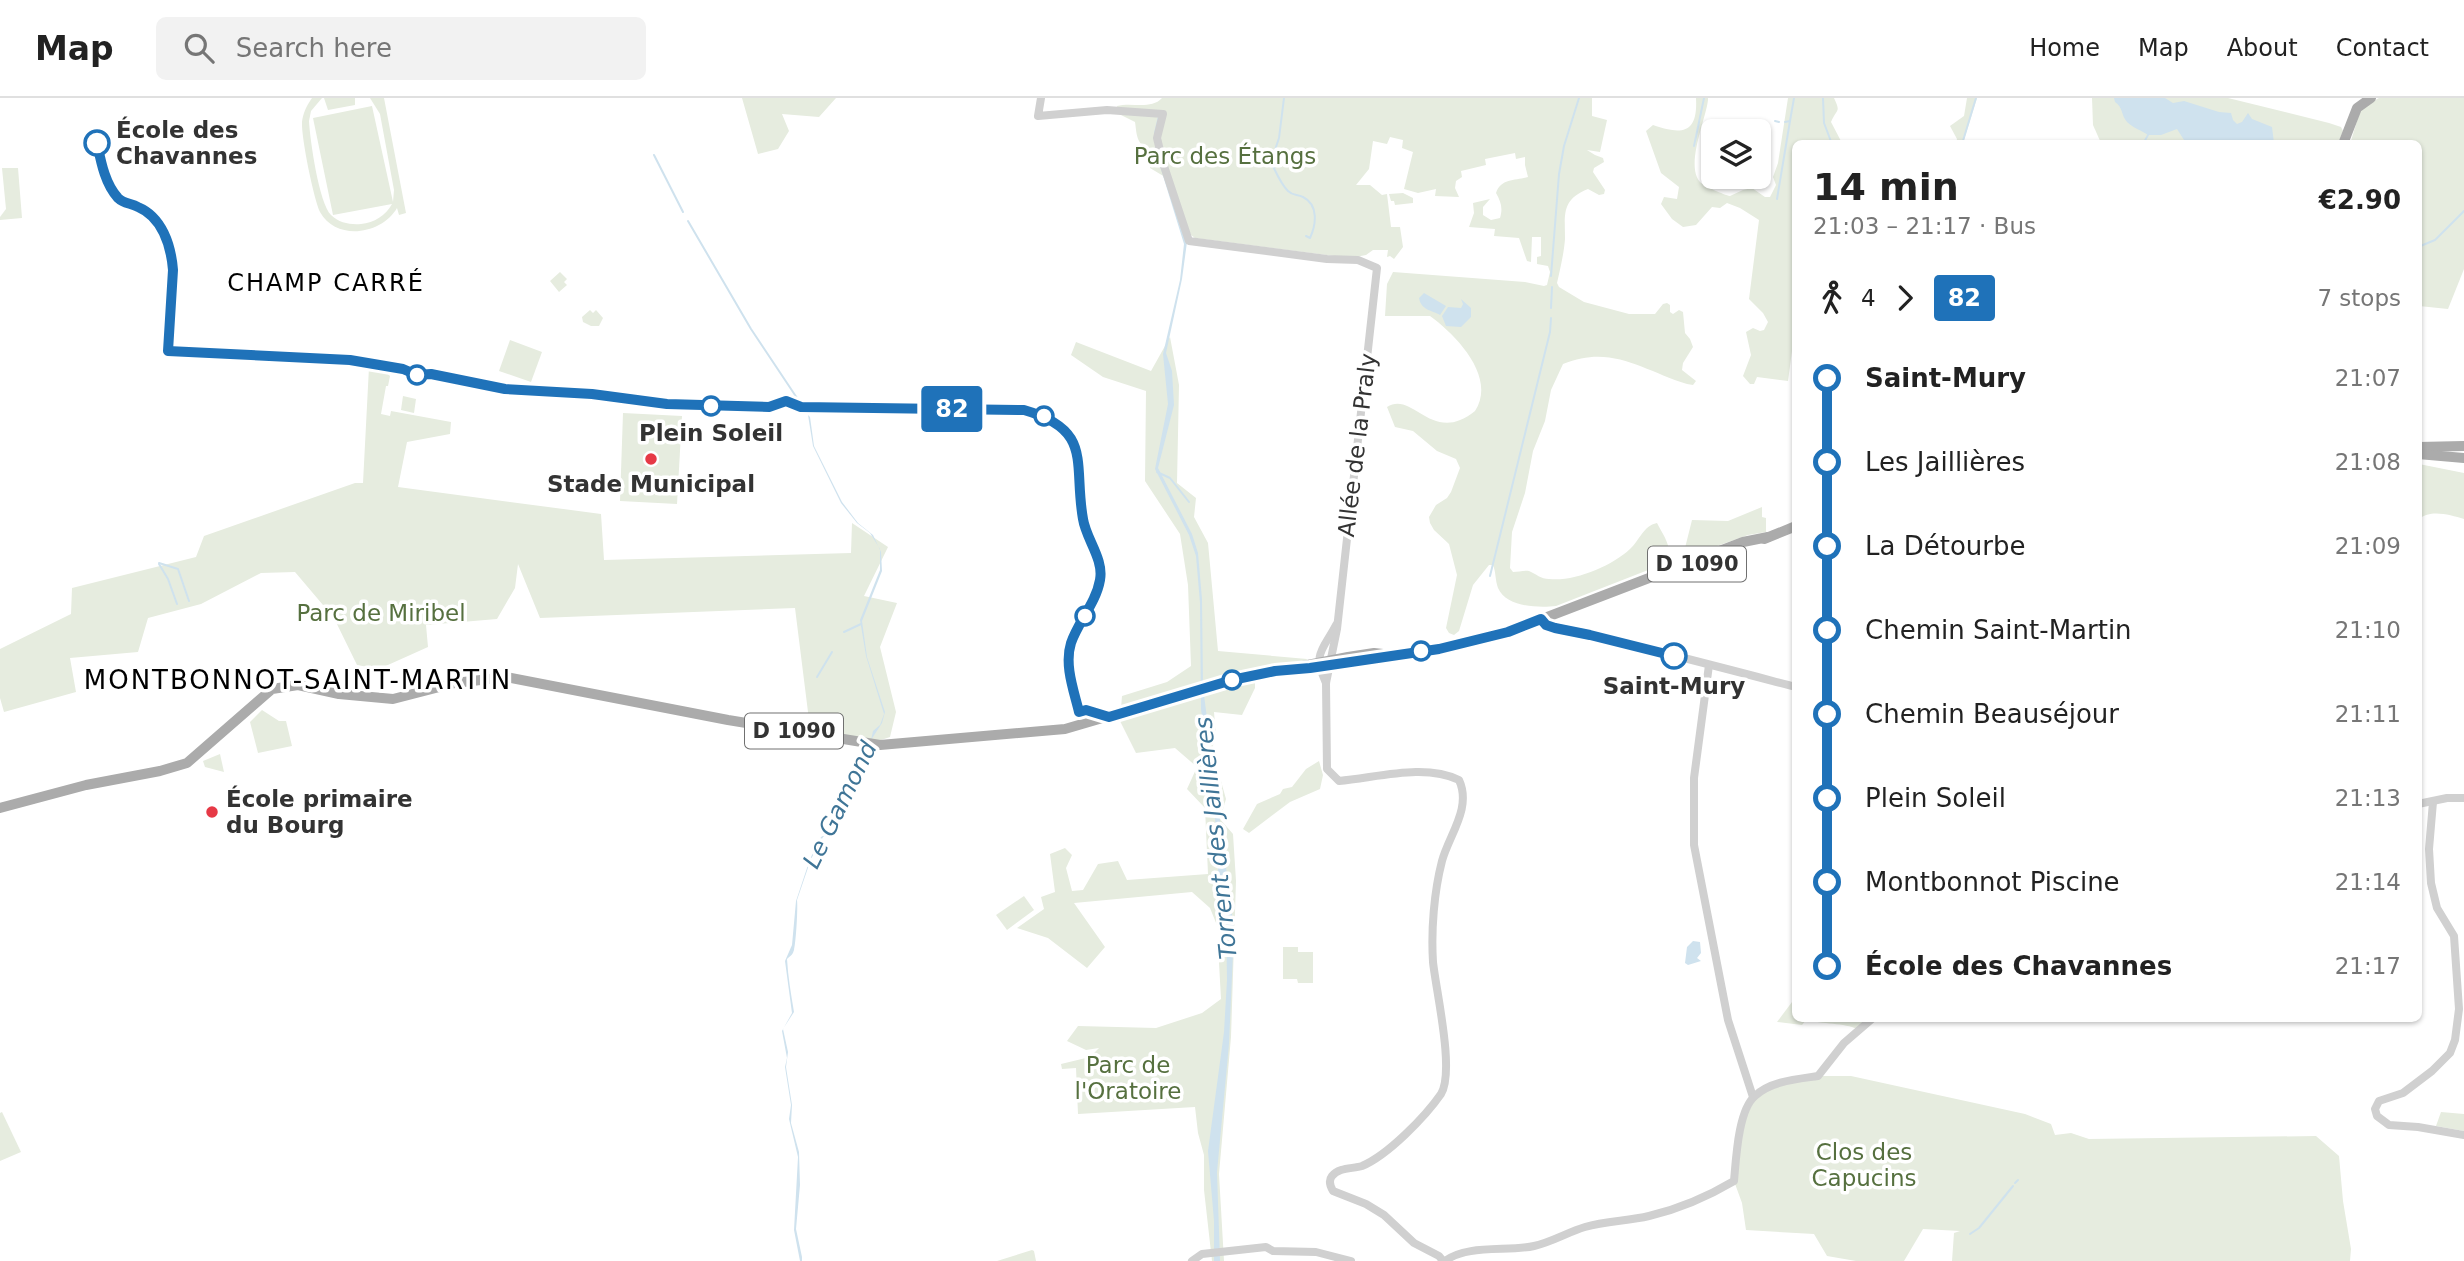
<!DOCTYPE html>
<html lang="en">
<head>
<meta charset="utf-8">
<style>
	:root { --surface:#fff; --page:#f2f2f2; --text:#222; --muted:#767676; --line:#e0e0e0 }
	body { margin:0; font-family:"DejaVu Sans",sans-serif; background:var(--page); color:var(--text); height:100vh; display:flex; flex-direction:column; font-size:26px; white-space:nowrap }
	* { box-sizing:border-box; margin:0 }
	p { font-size:23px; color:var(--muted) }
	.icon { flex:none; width:38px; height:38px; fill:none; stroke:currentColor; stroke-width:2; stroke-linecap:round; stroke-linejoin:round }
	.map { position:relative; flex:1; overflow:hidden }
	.drawer { position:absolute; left:1792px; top:42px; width:630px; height:882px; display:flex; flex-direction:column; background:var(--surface); border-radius:10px; box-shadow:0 2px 5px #0004 }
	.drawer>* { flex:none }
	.badge { padding:0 14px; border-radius:5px; font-size:24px; line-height:46px }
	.buttons { position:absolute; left:1701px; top:21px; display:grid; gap:14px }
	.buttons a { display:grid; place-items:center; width:70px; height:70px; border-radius:10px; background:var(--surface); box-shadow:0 2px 5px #0004; font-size:35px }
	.map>.badge { position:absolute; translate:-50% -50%; box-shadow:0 0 0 4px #fff }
	.legs { display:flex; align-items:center; gap:10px; height:77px; padding:0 21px; font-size:23px }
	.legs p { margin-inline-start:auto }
	.overview { display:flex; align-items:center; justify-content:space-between; height:119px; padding:0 21px }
	h1 { font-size:38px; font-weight:700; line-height:52px }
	ul { padding:0 21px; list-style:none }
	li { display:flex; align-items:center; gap:24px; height:84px; font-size:26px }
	li i { display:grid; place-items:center; width:10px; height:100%; margin:0 9px; background:currentColor }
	li i::after { content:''; width:18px; height:18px; margin:-9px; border:5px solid; border-radius:50%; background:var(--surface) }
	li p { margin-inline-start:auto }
	li:first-child i { background:linear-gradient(#0000 50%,currentColor 0) }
	li:last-child i { background:linear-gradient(currentColor 50%,#0000 0) }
	header { display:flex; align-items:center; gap:42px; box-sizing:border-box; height:98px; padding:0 35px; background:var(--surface); border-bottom:2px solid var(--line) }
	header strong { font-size:33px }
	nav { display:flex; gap:38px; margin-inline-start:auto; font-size:24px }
	.search { width:490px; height:63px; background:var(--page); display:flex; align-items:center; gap:18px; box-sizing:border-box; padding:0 24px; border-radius:10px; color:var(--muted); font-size:26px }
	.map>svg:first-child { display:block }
	.green { fill:#e6ecdf }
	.water { fill:#cfe2ee }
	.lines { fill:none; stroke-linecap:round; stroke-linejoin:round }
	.stream { stroke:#cfe2ee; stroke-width:2 }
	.minor { stroke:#d0d0d0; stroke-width:8 }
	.major { stroke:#ababab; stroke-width:10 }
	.line-1-casing { stroke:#fff; stroke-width:16 }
	.line-1 { stroke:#1f72b9; stroke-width:10 }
	.stop-1-dot { fill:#fff; stroke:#1f72b9; stroke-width:3.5 }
	.poi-dot { fill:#e63946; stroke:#fff; stroke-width:2.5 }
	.labels { text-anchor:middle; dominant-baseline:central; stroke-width:7; stroke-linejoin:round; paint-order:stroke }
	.shield { fill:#fff; stroke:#707070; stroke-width:2 }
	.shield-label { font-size:21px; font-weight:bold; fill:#333 }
	.stop-label { font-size:23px; font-weight:bold; fill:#333; stroke:#fff }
	.park-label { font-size:23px; fill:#56703f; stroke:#fff }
	.street-label { font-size:23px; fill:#333; stroke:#fff }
	.poi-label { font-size:23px; font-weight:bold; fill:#333; stroke:#fff }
	.neighbourhood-label { font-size:24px; letter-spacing:2px; fill:#000; stroke:#fff }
	.water-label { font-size:24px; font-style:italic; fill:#3f7597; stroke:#fff }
	.quarter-label { font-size:26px; letter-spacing:2px; fill:#000; stroke:#fff }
</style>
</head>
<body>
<header>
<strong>Map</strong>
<div class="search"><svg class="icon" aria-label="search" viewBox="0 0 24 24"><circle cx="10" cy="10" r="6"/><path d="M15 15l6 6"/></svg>Search here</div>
<nav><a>Home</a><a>Map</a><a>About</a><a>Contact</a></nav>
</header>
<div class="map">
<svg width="2464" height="1163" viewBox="0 0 2464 1163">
	<rect width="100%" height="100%" fill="#fff"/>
	<!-- green -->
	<g class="green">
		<path d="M312,0H322L311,13L309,23C310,42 319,105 331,117C339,125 351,127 361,126C374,125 386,117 392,106L333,117L313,20L372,8L393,104L394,92L380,16L370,0H384L406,115L399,117L397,110C382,136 337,144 320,114C314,102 301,39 302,24C303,15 307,7 312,0Z"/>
		<path d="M324,0H355V7L328,12Z"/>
		<path d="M742,0H836L819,19L782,16L789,33L778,51L758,56Z"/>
		<path d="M1162,0H1592V18L1607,22L1600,54L1587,52L1595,57L1603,60L1604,64L1594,70L1593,74L1605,92L1604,96L1599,97L1588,91C1561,102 1565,116 1565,141C1564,155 1560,172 1557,185L1559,189L1584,204L1629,216H1655L1663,206L1667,205L1670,207V214L1673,216L1679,212L1683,214L1685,235L1690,241L1693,249L1683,265L1682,272L1696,283L1693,287L1687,286C1642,272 1612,246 1563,266L1551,292L1545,323L1533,353L1525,395L1512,434L1510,470L1513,474C1518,474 1525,472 1529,473C1536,476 1541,481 1549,481C1574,484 1612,468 1630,451C1640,442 1643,428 1657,425C1664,439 1674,450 1666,465L1556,508C1538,510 1506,509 1498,490C1495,482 1496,474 1493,467H1489L1473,487L1459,533L1454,537L1449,535L1446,530L1457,477L1449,446L1434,432L1430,425L1429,419L1436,407L1447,400L1451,394L1460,370L1456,361L1437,353L1413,333L1395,329L1387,309C1413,292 1432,348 1475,313C1497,279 1456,237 1430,218H1385L1387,186L1393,174L1525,184L1544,188L1547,187L1550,174L1548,168L1537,166V159L1541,158V139H1532L1531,164L1527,163L1519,140L1494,138L1495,131L1469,129L1474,115L1473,105L1490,101L1483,109V117L1491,122L1500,120C1503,110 1501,104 1496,95C1501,80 1516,83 1528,79L1525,67V59L1516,61L1515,55L1485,61L1486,67L1461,73L1462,79L1456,83L1455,90L1459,99L1435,98L1436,91L1418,95L1404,91L1413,54L1402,50L1403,42L1390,39L1387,46L1373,43L1369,71L1356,87H1370L1382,97L1387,96L1391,129H1400L1403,149L1394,161L1390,158L1387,159L1388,152H1373L1366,157L1350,160L1195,140L1191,137L1165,79L1150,70C1151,57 1145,53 1139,43C1136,37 1136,30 1135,24L1119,16L1117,8C1132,4 1151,12 1162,0Z"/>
		<path d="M1696,0H1708V2C1706,21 1685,67 1700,84C1704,88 1724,97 1730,98L1743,92L1752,90L1765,99H1770L1776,87L1773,79L1778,65L1788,0H1834C1841,15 1837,10 1831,24L1842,45L1796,46V254L1792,253L1788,283L1757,279L1754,286H1750L1743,278L1751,257L1746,234L1753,230L1760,233L1764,232L1768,224L1763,215L1749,201L1759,122L1740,110L1727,105L1720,110L1712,109L1696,127L1683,129L1672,121L1661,106L1664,99L1677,101L1679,89L1661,75L1646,33L1653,27C1682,37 1698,36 1696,0Z"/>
		<path d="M1967,0H1977L1963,45H1956L1957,41L1950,28L1964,18Z"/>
		<path d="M2092,0H2228L2329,25L2341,29L2343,33L2338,45H2101L2093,27Z"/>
		<path d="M2379,0H2464V171L2448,211L2419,208L2418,46H2350L2361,10Z"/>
		<path d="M2,70H18L22,120L0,122V119L6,111Z"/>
		<path d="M1403,95L1413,100V105L1395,107L1394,103H1391L1389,96Z"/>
		<path d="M560,174L567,181L564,184L567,187L559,194L550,183Z"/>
		<path d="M590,212L593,215L596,212L603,220L599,228H591L583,224L582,219Z"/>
		<path d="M1170,239L1179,287L1177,385L1196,400L1194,419L1208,445L1218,553L1307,561L1306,564L1255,571V590L1242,617L1214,614L1216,638L1212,651L1226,701L1220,721L1233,736L1236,783L1231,939L1219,1076L1224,1163H1212L1204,1092V1057L1198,1035L1195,1009L1078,1016L1076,970L1062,971L1061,966L1090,959L1099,950L1086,952L1067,943L1078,928L1156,930L1202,915L1221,901L1219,865L1223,842L1210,810L1192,794L1074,805L1105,849L1087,870L1048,840L1017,830L1044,811L1041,799L1055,794L1050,756L1065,750L1072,757L1066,770L1072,793L1083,792L1098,766L1118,763L1127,782L1208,776L1205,710L1187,691L1197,669L1175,650L1136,655L1120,623L1122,598L1167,584L1191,568L1188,487L1180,436L1145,383L1146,293L1103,279L1071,257L1076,244L1151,273Z"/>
		<path d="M510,242L542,254L531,284L499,273Z"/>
		<path d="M369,269L385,273L390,278L388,288H386L381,316L390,318L391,313L451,324L450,336L407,344L398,389L601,416L604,462L851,455L852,425L888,449L864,498L897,505L880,549L896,614L890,639L863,648L811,638L795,510L540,520L518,466L515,490L497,521L426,527L428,549L379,571L357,567L334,520L295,474L261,475L201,506L148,520L138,554L70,560L76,594L4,614L0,600V551L71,516L72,490L196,459L204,438L355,385H363Z"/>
		<path d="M403,298L416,301L414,315L401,312Z"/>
		<path d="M623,315L682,318L677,406L620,403Z"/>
		<path d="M2419,366L2464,375V421C2450,417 2431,411 2419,421Z"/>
		<path d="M1762,409V419L1766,420V434L1748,437L1686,459L1684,454L1692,422L1728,423Z"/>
		<path d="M262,612L279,623H286L292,648L258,655L250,624Z"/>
		<path d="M220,656L224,674L205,669L203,663Z"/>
		<path d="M1319,663L1323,677L1320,691L1290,704L1249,735L1243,731L1257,706L1280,696L1283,691L1292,689L1306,671Z"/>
		<path d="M1024,798L1034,812L1007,832L996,817Z"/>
		<path d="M1283,849H1298V854H1313V885H1298L1297,881H1283Z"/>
		<path d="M1795,892L1796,920L1869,921L1857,931C1845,925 1822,926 1806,922L1802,927L1777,924L1795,900Z"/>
		<path d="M1818,978H1851L2025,1016L2051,1026L2055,1037L2071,1035L2089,1041L2316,1038L2339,1058L2343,1103L2351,1151L2350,1163H1952L1954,1135L1960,1133L1923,1131L1904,1163H1856L1827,1158L1814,1136L1746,1132L1742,1105L1734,1083L1737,1047L1753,999L1766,991Z"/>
		<path d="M2,1014L21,1054L0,1063V1015Z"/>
		<path d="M2441,1014L2464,1016V1033L2436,1028Z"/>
		<path d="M1032,1152L1034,1153L1036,1163H997Z"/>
	</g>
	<!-- water -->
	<g class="water">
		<path d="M2114,0H2165L2173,5L2184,3L2219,14L2231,15L2233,22L2237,26L2242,24L2248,15L2252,21L2272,29L2274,45H2186L2177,31L2161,37H2148C2141,32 2133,30 2127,24C2121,17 2123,9 2115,4Z"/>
		<path d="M1158,18H1160L1157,30L1187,144L1182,181L1166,255L1172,273L1174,307L1158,370L1192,436L1198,455L1202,501L1203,589L1234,832L1229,946L1217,1074L1220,1163H1214V1123L1208,1053L1224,934L1227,882L1226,820L1219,787L1215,720L1201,611L1200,505L1196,458L1189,437L1155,371L1168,306L1163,256L1180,182L1184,146L1156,55L1154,35Z"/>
		<path d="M1424,195L1446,208L1440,217C1431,212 1421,212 1419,200Z"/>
		<path d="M1461,201L1471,210V219L1461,229L1446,228L1442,218L1448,209L1461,210L1463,206Z"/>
		<path d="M808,317L810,319L814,348L842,404L858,425L873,437L881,454L882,473L862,523L867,559L885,614L882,625L871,642L873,633L880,627L884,616L866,558L860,522L880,472V451L870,435L857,425L841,405L813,348Z"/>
		<path d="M868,652L871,653L853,678L854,685L848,689L847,697L836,706C838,718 836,733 823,739L811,761L797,802C798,810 796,844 794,852C792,858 791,857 787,861C788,879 791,896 794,914L783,931L788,954L786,969L792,1007L791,1025L799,1054L800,1087L796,1131L802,1159V1163H800L794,1132L798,1059L789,1021L791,1007L785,969L787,960L782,933L792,915L785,863L792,847L796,803L810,761L821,739L828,735L834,723L836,705L845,699L846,688L853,685V678Z"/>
		<path d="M1693,843L1700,844L1701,855L1697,860L1701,863L1688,867L1685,865L1687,849Z"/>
	</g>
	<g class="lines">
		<!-- stream -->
		<g class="stream">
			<path d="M1284,0L1279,40L1271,64C1276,74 1280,85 1288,93C1293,98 1297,96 1303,99C1319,107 1316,127 1310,140L1306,138"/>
			<path d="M1823,0L1824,25L1832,46"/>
			<path d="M1775,23L1779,24"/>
			<path d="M1785,24L1790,23L1794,0"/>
			<path d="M1962,46L1976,0"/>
			<path d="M2143,46L2148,37"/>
			<path d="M1694,48L1704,0"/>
			<path d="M654,57L683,114"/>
			<path d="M1777,101L1790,23"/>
			<path d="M688,123L751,231L799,303"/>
			<path d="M2418,149L2435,142L2464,113"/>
			<path d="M1551,178L1559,76L1564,48L1579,0"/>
			<path d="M1551,210L1552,189"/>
			<path d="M1157,374L1170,380L1189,404"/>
			<path d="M159,465L178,471L189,503"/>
			<path d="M159,466L168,481L177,506"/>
			<path d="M1490,478L1550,234L1551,220"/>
			<path d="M844,534L861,526"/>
			<path d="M817,579L832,554"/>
			<path d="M2015,1085L2018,1082"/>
			<path d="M1970,1136L1979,1130L2013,1088"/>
		</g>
		<!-- minor -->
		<g class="minor">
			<path d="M1041,0L1038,18L1107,12L1163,16L1157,40L1163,65L1189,143L1327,161L1358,162L1377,170L1337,531L1326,585L1327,671L1339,683C1376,680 1424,665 1459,682C1472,710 1449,737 1442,763C1434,794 1431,832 1433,864C1436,893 1455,973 1441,996C1425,1019 1388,1057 1362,1068C1353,1071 1339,1069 1332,1078C1328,1083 1330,1088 1333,1093L1366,1106L1384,1117L1414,1145L1439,1158L1443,1163"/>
			<path d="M1541,521C1550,535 1576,533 1591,537C1659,553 1727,571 1796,589"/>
			<path d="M1709,567L1694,680V747L1728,922L1753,999"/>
			<path d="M1326,585C1312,555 1323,552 1336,527"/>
			<path d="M2433,704L2429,751L2431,785L2437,810L2454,838L2459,911L2455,942L2450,955L2432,973L2403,995L2379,1003L2375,1011L2377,1018L2389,1027L2418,1029L2464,1037"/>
			<path d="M2418,706L2447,700H2464"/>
			<path d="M1192,1163L1202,1156L1266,1149L1273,1153L1316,1154L1351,1163"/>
			<path d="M1445,1163C1467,1146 1508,1154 1534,1148C1552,1144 1568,1134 1585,1129C1606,1123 1628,1123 1649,1118C1679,1111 1707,1099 1734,1083C1736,1062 1738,1012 1755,998C1770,983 1798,981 1818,978L1844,945L1873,920"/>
		</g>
		<!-- major -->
		<g class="major">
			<path d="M2343,46L2357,10L2371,0"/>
			<path d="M2418,349L2464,348"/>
			<path d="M2418,356L2464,360"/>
			<path d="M1764,441L1796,428"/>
			<path d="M1386,558L1439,551L1508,534L1743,444L1768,439"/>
			<path d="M0,710L86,687L160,673L187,665L272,591L298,587L339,596L393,601L455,585L506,579L728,622L880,647L1065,631L1232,582L1348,559L1374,555L1392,557"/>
		</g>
	</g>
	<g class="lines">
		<!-- line-1 casing -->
		<g class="line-1-casing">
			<path id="line-1" d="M97,45C101,64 105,86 118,100C124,106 131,105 138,109C162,119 171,147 173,172L168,253L350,262L403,271L417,277L431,276L505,291L592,296L667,306L769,309L786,303L801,309L1024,312C1094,332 1073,365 1083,421C1086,441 1104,461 1100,482C1096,505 1078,524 1071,545C1064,567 1074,593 1079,614L1086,612L1109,619L1232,582L1275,573L1310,570L1439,551L1508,534L1541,521L1546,527L1555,530L1590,537L1674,558"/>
		</g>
		<!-- line-1 -->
		<use href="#line-1" class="line-1"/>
	</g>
	<!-- markers -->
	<g class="stop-1-dot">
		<circle cx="97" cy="45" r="12"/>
		<circle cx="417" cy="277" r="9"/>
		<circle cx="711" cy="308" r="9"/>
		<circle cx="1044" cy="318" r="9"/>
		<circle cx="1085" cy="518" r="9"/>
		<circle cx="1421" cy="553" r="9"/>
		<circle cx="1674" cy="558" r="12"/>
		<circle cx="1232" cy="582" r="9"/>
	</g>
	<g class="poi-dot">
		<circle cx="651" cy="361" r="7"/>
		<circle cx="212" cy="714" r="7"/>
	</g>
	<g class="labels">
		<!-- shield labels -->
		<g class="shield">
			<rect x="1648" y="448.5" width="98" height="35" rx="5"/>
			<rect x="745" y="615.5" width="98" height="35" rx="5"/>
		</g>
		<g class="shield-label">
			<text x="1697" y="466">D 1090</text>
			<text x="794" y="633">D 1090</text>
		</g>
		<!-- stop labels -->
		<g class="stop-label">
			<text x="116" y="32" text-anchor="start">École des<tspan x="116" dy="26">Chavannes</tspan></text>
			<text x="711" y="335">Plein Soleil</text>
			<text x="1674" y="588">Saint-Mury</text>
		</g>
		<!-- park labels -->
		<g class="park-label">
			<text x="1225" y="58">Parc des Étangs</text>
			<text x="381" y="515">Parc de Miribel</text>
			<text x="1128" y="967">Parc de<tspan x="1128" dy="26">l'Oratoire</tspan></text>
			<text x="1864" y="1054">Clos des<tspan x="1864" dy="26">Capucins</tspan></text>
		</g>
		<!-- street labels -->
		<g class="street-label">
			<text transform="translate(1357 347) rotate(-83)">Allée de la Praly</text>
		</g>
		<!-- poi labels -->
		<g class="poi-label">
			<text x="651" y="386">Stade Municipal</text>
			<text x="226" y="701" text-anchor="start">École primaire<tspan x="226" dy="26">du Bourg</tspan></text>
		</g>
		<!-- neighbourhood labels -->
		<g class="neighbourhood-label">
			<text x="326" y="185">CHAMP CARRÉ</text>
		</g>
		<!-- water labels -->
		<g class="water-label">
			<text transform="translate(840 707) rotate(-64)">Le Gamond</text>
			<text transform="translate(1216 740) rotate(-96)">Torrent des Jaillières</text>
		</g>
		<!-- quarter labels -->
		<g class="quarter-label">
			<text x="298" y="582">MONTBONNOT-SAINT-MARTIN</text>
		</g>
	</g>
</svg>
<div class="buttons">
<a><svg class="icon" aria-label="layers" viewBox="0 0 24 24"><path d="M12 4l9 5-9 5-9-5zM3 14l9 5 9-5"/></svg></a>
</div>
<b class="badge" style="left:952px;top:311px;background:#1f72b9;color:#fff">82</b>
<section class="drawer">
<div class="overview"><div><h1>14 min</h1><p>21:03 – 21:17 · Bus</p></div><b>€2.90</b></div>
<div class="legs"><svg class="icon" aria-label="walk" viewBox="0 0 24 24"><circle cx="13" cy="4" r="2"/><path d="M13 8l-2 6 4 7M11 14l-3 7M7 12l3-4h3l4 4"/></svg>4<svg class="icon" aria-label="forward" viewBox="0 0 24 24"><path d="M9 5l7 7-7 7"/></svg><b class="badge" style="background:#1f72b9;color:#fff">82</b><p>7 stops</p></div>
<ul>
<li><i style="color:#1f72b9"></i><b>Saint-Mury</b><p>21:07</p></li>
<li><i style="color:#1f72b9"></i><span>Les Jaillières</span><p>21:08</p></li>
<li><i style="color:#1f72b9"></i><span>La Détourbe</span><p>21:09</p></li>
<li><i style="color:#1f72b9"></i><span>Chemin Saint-Martin</span><p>21:10</p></li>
<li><i style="color:#1f72b9"></i><span>Chemin Beauséjour</span><p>21:11</p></li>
<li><i style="color:#1f72b9"></i><span>Plein Soleil</span><p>21:13</p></li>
<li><i style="color:#1f72b9"></i><span>Montbonnot Piscine</span><p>21:14</p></li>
<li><i style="color:#1f72b9"></i><b>École des Chavannes</b><p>21:17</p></li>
</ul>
</section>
</div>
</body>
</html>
